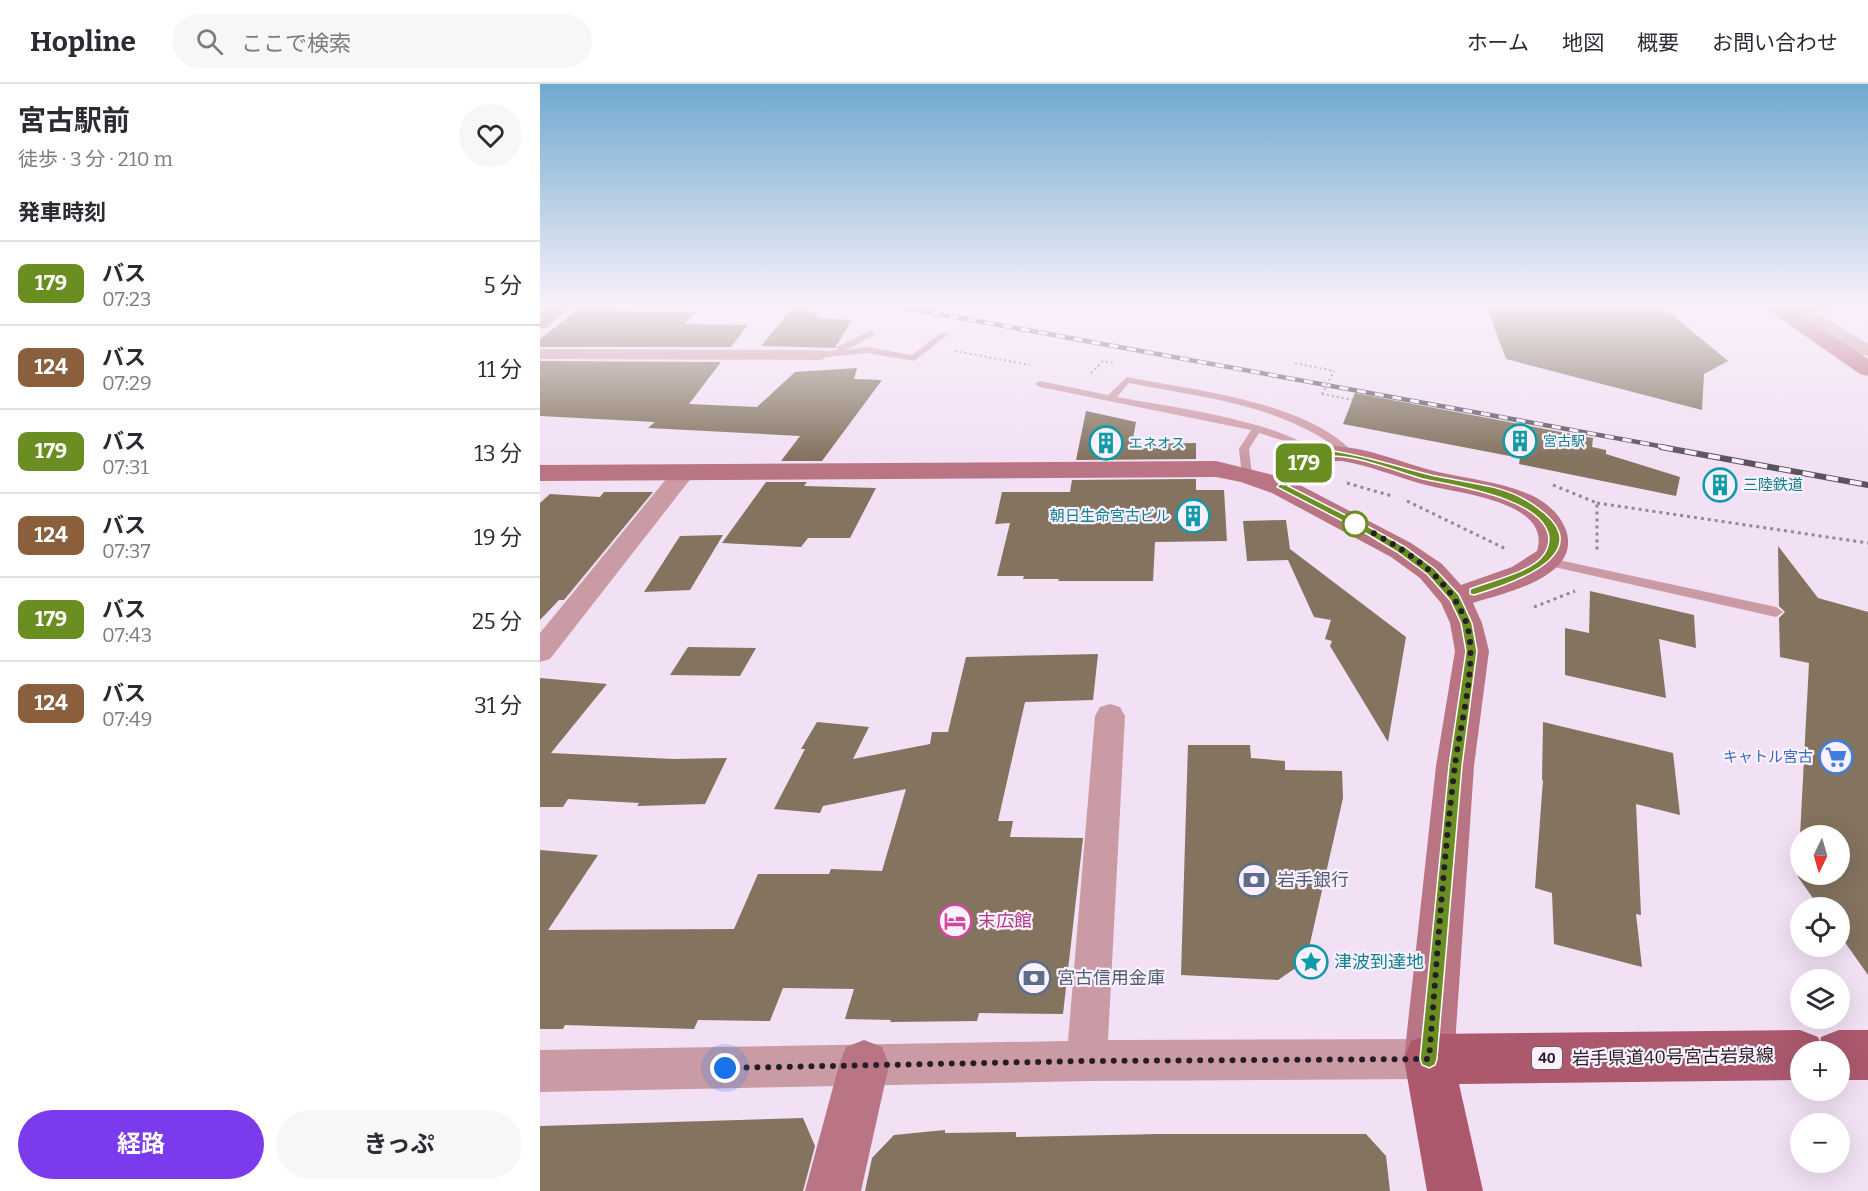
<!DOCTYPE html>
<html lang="ja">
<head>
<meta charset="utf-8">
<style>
	:root { --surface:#fff; --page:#f7f7f7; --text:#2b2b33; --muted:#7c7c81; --line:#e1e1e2; --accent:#7c3aed }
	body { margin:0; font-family:Bitter,"Noto Sans JP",serif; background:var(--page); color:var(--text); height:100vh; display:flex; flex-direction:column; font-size:22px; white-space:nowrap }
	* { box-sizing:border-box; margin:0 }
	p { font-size:20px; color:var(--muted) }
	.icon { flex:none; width:33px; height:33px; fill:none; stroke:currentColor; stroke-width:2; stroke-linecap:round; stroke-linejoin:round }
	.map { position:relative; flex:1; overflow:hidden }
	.sheet { display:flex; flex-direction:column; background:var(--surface); width:540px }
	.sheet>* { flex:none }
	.badge { padding:0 12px; border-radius:9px; font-size:21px; line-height:39px }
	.needle { width:39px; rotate:185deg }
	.tools { position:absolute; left:1250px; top:741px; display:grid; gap:12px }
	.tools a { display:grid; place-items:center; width:60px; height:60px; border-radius:50%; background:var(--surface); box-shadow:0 6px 24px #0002; font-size:30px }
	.you { position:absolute; width:30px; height:30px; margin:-15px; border:4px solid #fff; border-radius:50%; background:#1a73e8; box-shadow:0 0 0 9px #1a73e833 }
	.map>.badge { position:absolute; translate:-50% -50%; box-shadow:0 0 0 3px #fff }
	h2 { padding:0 18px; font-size:22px; line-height:54px }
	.round { display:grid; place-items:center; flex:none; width:63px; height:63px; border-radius:32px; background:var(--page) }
	.headline { display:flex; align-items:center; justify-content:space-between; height:102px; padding:0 18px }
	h1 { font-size:28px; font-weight:700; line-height:45px }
	.cta { display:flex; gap:12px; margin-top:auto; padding:12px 18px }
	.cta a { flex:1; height:69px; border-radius:36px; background:var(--accent); color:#fff; font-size:24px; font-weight:700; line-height:69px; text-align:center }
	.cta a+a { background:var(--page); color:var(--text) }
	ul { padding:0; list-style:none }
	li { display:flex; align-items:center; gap:18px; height:84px; padding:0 18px; border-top:2px solid var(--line) }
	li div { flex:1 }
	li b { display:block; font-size:22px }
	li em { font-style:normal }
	li .badge { min-width:66px; font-weight:700; text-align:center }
	header { display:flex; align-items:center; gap:36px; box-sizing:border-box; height:84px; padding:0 30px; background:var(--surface); border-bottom:2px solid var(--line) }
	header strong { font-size:28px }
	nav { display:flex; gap:33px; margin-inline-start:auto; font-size:21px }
	.search { width:420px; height:54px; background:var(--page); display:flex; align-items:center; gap:15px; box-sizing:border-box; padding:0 21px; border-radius:33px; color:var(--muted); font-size:22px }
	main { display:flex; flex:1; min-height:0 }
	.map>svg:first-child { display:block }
	.building { fill:#83735f }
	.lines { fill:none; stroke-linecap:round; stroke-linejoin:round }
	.path-far1 { stroke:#948796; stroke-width:2; stroke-dasharray:2 3; stroke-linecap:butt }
	.path { stroke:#948796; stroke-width:3; stroke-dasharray:3 4; stroke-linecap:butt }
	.lane { fill:#cb9ba5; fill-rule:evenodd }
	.street { fill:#cb9ba5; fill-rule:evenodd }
	.secondary { fill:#ba7584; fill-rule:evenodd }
	.primary { fill:#ac596e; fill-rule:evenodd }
	.rail-far1-casing { stroke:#5d535f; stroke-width:4.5 }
	.rail-casing { stroke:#5d535f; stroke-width:6 }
	.rail-far1 { stroke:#fbf0fd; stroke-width:3; stroke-dasharray:9; stroke-linecap:butt }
	.rail { stroke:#fbf0fd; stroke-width:4; stroke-dasharray:12; stroke-linecap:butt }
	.path-bridge { stroke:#948796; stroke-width:2; stroke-dasharray:2 3; stroke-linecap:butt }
	.line { fill:#6b8e23; stroke:#fff; stroke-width:1.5 }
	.walk { stroke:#251e26; stroke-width:6; stroke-dasharray:0 10.8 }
	.stop-dot { fill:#fff; stroke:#6b8e23; stroke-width:3 }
	.labels { text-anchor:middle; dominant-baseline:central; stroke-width:4.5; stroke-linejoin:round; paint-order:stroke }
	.far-culture-label { font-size:14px; fill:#0d838f; stroke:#fbf0fd; text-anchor:start }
	.shield { fill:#fbf0fd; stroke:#655d66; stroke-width:1.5 }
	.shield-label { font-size:14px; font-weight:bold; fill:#251e26 }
	.culture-label { font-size:15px; fill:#0d838f; stroke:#fbf0fd; text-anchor:start }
	.shop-label { font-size:15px; fill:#366cbe; stroke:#fbf0fd; text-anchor:end }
	.near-service-label { font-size:18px; fill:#4e5e75; stroke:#fbf0fd; text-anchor:start }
	.near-hotel-label { font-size:18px; fill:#b23c85; stroke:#fbf0fd; text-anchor:start }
	.near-culture-label { font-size:18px; fill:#0d838f; stroke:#fbf0fd; text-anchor:start }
	.near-street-label { font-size:18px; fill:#251e26; stroke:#fbf0fd }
</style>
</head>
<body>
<header>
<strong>Hopline</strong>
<div class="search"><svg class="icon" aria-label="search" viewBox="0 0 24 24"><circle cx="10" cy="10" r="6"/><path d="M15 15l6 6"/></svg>ここで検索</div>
<nav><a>ホーム</a><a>地図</a><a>概要</a><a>お問い合わせ</a></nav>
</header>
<main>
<section class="sheet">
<div class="headline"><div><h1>宮古駅前</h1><p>徒歩 · 3 分 · 210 m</p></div><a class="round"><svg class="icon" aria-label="heart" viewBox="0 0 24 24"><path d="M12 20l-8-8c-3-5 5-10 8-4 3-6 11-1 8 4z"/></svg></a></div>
<h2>発車時刻</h2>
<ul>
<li><span class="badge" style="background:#6b8e23;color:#fff">179</span><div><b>バス</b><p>07:23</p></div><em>5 分</em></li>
<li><span class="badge" style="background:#8b5e3c;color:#fff">124</span><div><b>バス</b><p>07:29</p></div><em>11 分</em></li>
<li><span class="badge" style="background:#6b8e23;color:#fff">179</span><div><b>バス</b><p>07:31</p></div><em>13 分</em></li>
<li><span class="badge" style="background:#8b5e3c;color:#fff">124</span><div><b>バス</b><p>07:37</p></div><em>19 分</em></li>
<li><span class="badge" style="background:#6b8e23;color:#fff">179</span><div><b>バス</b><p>07:43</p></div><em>25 分</em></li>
<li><span class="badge" style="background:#8b5e3c;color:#fff">124</span><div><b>バス</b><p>07:49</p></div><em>31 分</em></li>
</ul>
<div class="cta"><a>経路</a><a>きっぷ</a></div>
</section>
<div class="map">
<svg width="1328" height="1107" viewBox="0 0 1328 1107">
	<rect width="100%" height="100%" fill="#f2e0f5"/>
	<!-- building -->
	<g class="building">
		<path d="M945,219H1118L1188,277L1164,290L1162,326L966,275Z"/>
		<path d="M252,225L273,227L279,234L312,236L295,264L221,262Z"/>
		<path d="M37,226L157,228L144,240L208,241L191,263H0V255Z"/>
		<path d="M0,277L181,278L149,320L217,323L255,288L317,284L314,295L342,296L282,377H241L260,352L108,344L115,338L0,332Z"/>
		<path d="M815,309L1053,354L1052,363L1066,366V370L1140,393L1136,412L979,380L980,374L803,340Z"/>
		<path d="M546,327L596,338L592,360L656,359V375L536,376Z"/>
		<path d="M656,395V406H684L687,457L615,458L613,497H518L519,495H483L484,492H457L470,439L455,440L462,408H530L532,396Z"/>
		<path d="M226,398H267L264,402L336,404L310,454H268L261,463L182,459Z"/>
		<path d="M64,408H113L24,516H19L0,536V419L10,410L60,413Z"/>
		<path d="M746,436L750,465L866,553L848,658L790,562L792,557L785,555L791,536L774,533L748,476L707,477L703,437Z"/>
		<path d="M183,451L150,506L104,508L140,452Z"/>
		<path d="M1238,462L1278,514L1328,528V891L1299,850V824H1280L1258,793L1260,758V790H1299V752H1260L1269,579L1240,573L1239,534L1245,528L1239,522Z"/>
		<path d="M1050,507L1154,531L1156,564L1119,555L1126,614L1025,591V544L1049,549Z"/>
		<path d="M148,563L216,564L200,592L130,591Z"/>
		<path d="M558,570L553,616L485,618L458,737H473L470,753L543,754L523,930L439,929L437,937L350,938L351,936L305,935L314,905L243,904L230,937L158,936L154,945L25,941L23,945H0V766L58,771L8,846L194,845L218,790H289L291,785L342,787L366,705L283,722L280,729L234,725L265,665H261L277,638L329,643L313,675L390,660L392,648H408L426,573Z"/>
		<path d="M0,594L67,600L11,669L133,675L187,674L165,720L97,722L99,719L28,715L23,723H0Z"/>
		<path d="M1003,638L1133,669L1140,731L1096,720L1101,831L1096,830L1102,883L1014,860L1012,809L995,804L1003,696H1002Z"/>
		<path d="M648,661H710L711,674L745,677V686L802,687L803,714L766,877L738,896L641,891Z"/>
		<path d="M263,1034L275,1062L263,1107H0V1042Z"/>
		<path d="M405,1046V1049L476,1048V1053L619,1050H826L846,1072L850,1107H325L332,1074L354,1051Z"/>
	</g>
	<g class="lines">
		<!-- path-far1 -->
		<g class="path-far1">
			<path d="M415,267L490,281"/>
			<path d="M755,279L794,287"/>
			<path d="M551,289L563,277L574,279"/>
			<path d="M782,310L824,318"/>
		</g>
		<!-- path -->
		<g class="path">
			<path d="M807,399L852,412"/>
			<path d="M1013,401L1057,419V466"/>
			<path d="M867,417L966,465"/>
			<path d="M1057,419L1328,459"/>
			<path d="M994,523L1035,507"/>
		</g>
		<!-- lane -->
		<g class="lane">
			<path d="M331,246L335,249L334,251L306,266L327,263L372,271L402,248L409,250L374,277L327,269L278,274L274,271L278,268L297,266V263Z"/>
			<path d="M587,293C656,307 767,317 816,371L811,374L807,373C797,366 788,357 777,351C720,318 653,312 589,299L577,313C625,322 748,338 780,371L775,374L771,373L748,358L719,349L709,365L712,391L707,394L702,391L699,365L711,346L500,303L495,300L500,297L568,311Z"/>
			<path d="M1005,473L1236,523L1243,528L1236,533L1001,480L999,477Z"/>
		</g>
		<!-- street -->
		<g class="street">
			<path d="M1241,219H1328L1327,224L1275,228L1328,260V272L1322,271Z"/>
			<path d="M0,265L278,266L284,267L287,271L284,275L278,276L0,275Z"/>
			<path d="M144,382L152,383L155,388L152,393L10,575L0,578V549L136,383Z"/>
			<path d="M570,620L580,623L585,632L568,956L889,955L903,961L909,975L903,989L889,995L547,997L0,1008V966L528,957L555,632L560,623Z"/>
		</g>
		<!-- secondary -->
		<g class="secondary">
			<path d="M11,219H33L7,243L0,245V229Z"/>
			<path d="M1218,219H1242L1328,275V292L1320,290Z"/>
			<path d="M788,362C827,362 861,379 898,388C929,395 961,398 991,411C1006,418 1020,430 1026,446C1042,493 964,509 933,519L942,539L949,567L934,682L914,975L907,993L889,1000L871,993L864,975L896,682L915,567L910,539L901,519L880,494L851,473L732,409L701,398L676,393L0,397V381L676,377L737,392L761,369ZM802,377C830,382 855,392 882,400C913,409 1013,416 997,467L972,483L921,501L902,480L871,459L758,400C771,384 781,377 802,377Z"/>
			<path d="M324,956L342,963L349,981L321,1107H265L299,981L306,963Z"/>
		</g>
		<!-- primary -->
		<path class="primary" d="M1260,946L1278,953L1280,958L1281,953L1299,946H1328V996H1299V968H1260V996L919,1000L943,1107H887L864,975L871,957L889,950Z"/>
		<!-- rail-far1 casing -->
		<g class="rail-far1-casing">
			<path id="rail-far1" d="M339,219L1130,364"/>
		</g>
		<!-- rail casing -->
		<g class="rail-casing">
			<path id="rail" d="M1121,363L1328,401"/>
		</g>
		<!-- rail-far1 -->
		<use href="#rail-far1" class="rail-far1"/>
		<!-- rail -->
		<use href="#rail" class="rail"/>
		<!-- path-bridge -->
		<path class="path-bridge" d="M782,310L794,287"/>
	</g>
	<!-- sky -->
	<linearGradient id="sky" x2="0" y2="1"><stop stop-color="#6fa9cf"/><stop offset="0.59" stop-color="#f9f1fa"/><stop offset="1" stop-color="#f9f1fa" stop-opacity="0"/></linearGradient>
	<rect width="1328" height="374" fill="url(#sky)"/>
	<!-- line -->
	<path class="line" d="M794,367C826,372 855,382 887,390C918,398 956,399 984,415C1069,464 984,496 934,511L930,510V505C950,497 987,489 1001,474C1007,468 1009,462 1009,454C1005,414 914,402 883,395C857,388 803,365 777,374C765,379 756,392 748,402L829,443L865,463L895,485L919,511L932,539L937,567L922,682L897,975L895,981L889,984L882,981L880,975L909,682L926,567L921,539L910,516L887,490L857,468L822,447L737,403C756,379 763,370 794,367Z"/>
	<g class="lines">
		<!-- walk -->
		<path class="walk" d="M185,984L547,977L889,975C897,877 903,779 915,681C920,641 939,574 926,538C907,487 854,459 808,436L815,440"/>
	</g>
	<!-- icons -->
	<defs>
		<g id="building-ring" transform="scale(1.725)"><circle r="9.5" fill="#fbf0fd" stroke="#0f9aa8" stroke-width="1.5"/><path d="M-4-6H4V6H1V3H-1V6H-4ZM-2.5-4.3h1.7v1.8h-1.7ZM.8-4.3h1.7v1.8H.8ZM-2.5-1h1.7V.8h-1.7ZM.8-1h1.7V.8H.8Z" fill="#0f9aa8"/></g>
		<g id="supermarket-ring" transform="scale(1.725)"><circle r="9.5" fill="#fbf0fd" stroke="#3f7fe0" stroke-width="1.5"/><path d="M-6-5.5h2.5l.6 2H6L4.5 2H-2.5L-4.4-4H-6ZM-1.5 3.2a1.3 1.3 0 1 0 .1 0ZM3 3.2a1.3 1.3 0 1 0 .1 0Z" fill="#3f7fe0"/></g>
		<g id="bank-ring" transform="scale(1.725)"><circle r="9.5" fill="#fbf0fd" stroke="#5c6f8a" stroke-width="1.5"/><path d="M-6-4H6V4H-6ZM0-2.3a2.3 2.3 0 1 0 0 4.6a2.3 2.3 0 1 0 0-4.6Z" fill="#5c6f8a"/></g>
		<g id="hotel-ring" transform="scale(1.725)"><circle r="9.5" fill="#fbf0fd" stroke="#d1479c" stroke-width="1.5"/><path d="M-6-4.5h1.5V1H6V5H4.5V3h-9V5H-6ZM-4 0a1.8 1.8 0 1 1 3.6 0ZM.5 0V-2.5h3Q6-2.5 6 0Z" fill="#d1479c"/></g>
		<g id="sight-ring" transform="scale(1.725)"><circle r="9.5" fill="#fbf0fd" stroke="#0f9aa8" stroke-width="1.5"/><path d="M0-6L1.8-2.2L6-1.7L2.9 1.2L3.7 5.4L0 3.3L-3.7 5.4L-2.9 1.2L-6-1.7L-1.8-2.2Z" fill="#0f9aa8"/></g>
	</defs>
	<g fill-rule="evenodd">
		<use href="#building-ring" x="980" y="357"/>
		<use href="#building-ring" x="566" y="359"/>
		<use href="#building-ring" x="1180" y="401"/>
		<use href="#building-ring" x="653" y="432"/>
		<use href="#supermarket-ring" x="1296" y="673"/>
		<use href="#bank-ring" x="714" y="796"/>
		<use href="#hotel-ring" x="415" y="837"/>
		<use href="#sight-ring" x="771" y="878"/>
		<use href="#bank-ring" x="494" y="894"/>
	</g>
	<!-- markers -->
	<circle class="stop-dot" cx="815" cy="440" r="12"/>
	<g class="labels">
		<!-- far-culture labels -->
		<g class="far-culture-label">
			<text x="1003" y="357">宮古駅</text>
			<text x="589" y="359">エネオス</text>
		</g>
		<!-- shield labels -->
		<rect class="shield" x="992" y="963" width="30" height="22" rx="4.5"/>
		<g class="shield-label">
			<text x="1007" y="974">40</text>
		</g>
		<!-- culture labels -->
		<g class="culture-label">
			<text x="1203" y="401">三陸鉄道</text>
			<text x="630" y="432" text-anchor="end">朝日生命宮古ビル</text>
		</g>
		<!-- shop labels -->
		<g class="shop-label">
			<text x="1273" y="673">キャトル宮古</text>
		</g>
		<!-- near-service labels -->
		<g class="near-service-label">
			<text x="737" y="796">岩手銀行</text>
			<text x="517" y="894">宮古信用金庫</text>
		</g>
		<!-- near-hotel labels -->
		<g class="near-hotel-label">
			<text x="438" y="837">末広館</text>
		</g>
		<!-- near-culture labels -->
		<g class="near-culture-label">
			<text x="794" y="878">津波到達地</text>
		</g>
		<!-- near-street labels -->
		<g class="near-street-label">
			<text transform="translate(1133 973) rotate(-1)">岩手県道40号宮古岩泉線</text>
		</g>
	</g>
</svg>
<div class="tools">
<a><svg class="needle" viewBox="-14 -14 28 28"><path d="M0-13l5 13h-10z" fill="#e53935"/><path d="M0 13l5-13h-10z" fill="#7c7c81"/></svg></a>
<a><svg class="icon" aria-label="locate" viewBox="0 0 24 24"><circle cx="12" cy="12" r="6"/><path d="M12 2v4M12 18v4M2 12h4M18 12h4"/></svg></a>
<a><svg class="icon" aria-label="layers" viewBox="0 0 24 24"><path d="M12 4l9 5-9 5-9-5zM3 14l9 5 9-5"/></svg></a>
<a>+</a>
<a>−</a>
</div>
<div class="you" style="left:185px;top:984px"></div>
<b class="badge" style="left:764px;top:379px;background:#6b8e23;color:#fff">179</b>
</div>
</main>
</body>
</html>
